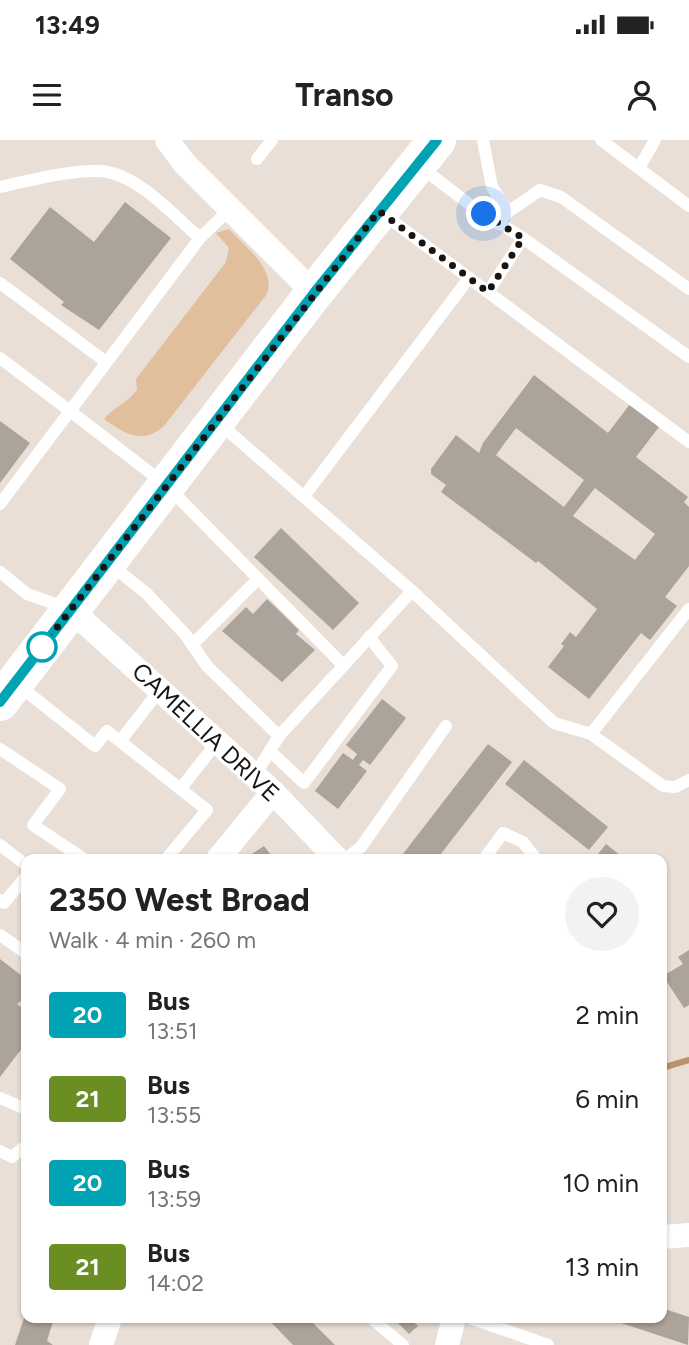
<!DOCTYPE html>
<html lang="en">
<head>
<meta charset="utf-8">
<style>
	:root { --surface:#fff; --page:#f2f2f2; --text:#222; --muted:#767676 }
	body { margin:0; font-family:Figtree,sans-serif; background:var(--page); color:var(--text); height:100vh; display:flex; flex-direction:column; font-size:26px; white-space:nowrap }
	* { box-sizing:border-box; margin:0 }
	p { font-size:23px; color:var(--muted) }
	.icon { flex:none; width:38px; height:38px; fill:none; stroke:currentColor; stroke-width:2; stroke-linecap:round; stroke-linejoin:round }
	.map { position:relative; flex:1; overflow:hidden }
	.side { position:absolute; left:21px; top:714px; width:646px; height:469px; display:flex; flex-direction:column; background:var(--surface); border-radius:14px; box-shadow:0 2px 5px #0004 }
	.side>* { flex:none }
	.badge { padding:0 14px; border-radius:5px; font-size:24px; line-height:46px }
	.you { position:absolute; width:35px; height:35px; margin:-18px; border:5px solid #fff; border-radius:50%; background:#1a73e8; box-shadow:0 0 0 10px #1a73e833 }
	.map>.badge { position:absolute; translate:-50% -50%; box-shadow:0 0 0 4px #fff }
	.round { display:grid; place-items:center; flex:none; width:74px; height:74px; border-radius:37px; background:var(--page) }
	.head { display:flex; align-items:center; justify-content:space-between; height:119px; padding:0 28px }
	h1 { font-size:33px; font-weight:700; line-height:52px }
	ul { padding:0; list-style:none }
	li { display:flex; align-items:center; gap:21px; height:84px; padding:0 28px }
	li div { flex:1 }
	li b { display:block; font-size:26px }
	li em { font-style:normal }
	li .badge { min-width:77px; font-weight:700; text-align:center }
	.status { display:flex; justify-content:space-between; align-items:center; height:49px; padding:0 35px; background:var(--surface); direction:ltr }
	.status svg { height:19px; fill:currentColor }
	header { display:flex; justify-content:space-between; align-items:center; height:91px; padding:0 28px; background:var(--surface); font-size:32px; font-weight:700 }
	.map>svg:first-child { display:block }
	.green { fill:#e1be9c }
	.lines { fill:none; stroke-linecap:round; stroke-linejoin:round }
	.stream { stroke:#bb9269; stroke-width:6 }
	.building { fill:#aca39b; fill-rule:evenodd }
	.lane { stroke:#fff; stroke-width:12 }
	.street { stroke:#fff; stroke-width:24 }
	.primary { stroke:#fff; stroke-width:38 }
	.line-casing { stroke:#fff; stroke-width:16 }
	.line { stroke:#00a3b4; stroke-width:10 }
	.walk { stroke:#181411; stroke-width:7; stroke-dasharray:0 12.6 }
	.stop-dot { fill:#fff; stroke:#00a3b4; stroke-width:3.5 }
	.labels { text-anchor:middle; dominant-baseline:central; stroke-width:6; stroke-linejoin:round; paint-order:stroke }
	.street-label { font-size:24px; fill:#181411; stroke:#fff }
</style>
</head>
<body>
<div class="status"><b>13:49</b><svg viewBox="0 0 49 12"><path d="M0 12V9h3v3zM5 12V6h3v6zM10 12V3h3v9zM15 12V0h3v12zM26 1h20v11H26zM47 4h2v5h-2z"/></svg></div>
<header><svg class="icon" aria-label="menu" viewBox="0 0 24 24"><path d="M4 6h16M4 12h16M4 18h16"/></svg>Transo<svg class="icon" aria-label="person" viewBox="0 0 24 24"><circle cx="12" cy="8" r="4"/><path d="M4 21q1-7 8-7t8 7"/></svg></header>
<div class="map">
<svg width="689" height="1205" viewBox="0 0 689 1205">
	<rect width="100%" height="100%" fill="#e9dfd6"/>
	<!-- green -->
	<path class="green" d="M229,89C245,107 276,129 267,154L164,286C143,305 125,294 104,279C115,266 126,264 137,250L136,239L226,122L229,108L216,93Z"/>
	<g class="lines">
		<!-- stream -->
		<path class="stream" d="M662,928L689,920"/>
	</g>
	<!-- building -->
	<g class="building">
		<path d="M125,62L171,98L99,190L61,165L64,162L10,119L50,67L94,102Z"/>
		<path d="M534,235L608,293L630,264L659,287L636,317L688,357L684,362L689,367V426L665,457L677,466L650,500L641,493L589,559L548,527L564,506L561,504L570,492L576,497L597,469L538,421L536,423L441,352L446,345L431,334V329L456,295L479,313L483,303ZM516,288L584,340L564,367L496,315ZM595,348L655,394L635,420L573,376Z"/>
		<path d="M0,281L30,303L0,343Z"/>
		<path d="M281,388L359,463L333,490L254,417Z"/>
		<path d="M267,459L299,490L296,494L315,510L282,542L222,491L246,467L253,474Z"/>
		<path d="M382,559L406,578L370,625L363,620L359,625L367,631L338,669L315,651L343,613L353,620L357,614L346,605Z"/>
		<path d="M488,604L512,622L437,719H399Z"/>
		<path d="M524,620L608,687L589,710L505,644Z"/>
		<path d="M606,704L625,719H594Z"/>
		<path d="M264,706L274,719H244Z"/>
		<path d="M689,810V865L684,868L663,836L683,824L678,817Z"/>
		<path d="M0,819L26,839V857L17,864L26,871V903L0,937Z"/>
		<path d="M662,1168L689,1177L688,1205L606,1178H662Z"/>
		<path d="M26,1172V1178H54L47,1201L53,1205H15Z"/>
		<path d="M267,1178H308L335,1205H293Z"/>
		<path d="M393,1178H409L418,1186L409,1194Z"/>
	</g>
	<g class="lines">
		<!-- lane -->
		<g class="lane">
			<path d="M483,0L492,47L508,72"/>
			<path d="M601,0L689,66"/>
			<path d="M257,19L272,0"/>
			<path d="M421,27L469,64L523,98L689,217"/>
			<path d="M639,28L655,0"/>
			<path d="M0,47C27,41 82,27 108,32C142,39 174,76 200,98L70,271L0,218"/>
			<path d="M382,73L689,302"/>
			<path d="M498,84L508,72L540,50L561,57L689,149"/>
			<path d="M200,98L230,69"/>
			<path d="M0,143L106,222"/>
			<path d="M488,152L523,98"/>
			<path d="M219,283L412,451L554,583L591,594L663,646L675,647L689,640"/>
			<path d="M305,355L469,138"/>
			<path d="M0,364L70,271L166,345L342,524"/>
			<path d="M110,424L147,454L185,494L207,526L279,596"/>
			<path d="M0,432L27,454L67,468"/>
			<path d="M192,505L258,439"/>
			<path d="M17,544L95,606L107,591L207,670L166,719"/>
			<path d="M591,594L689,469"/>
			<path d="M120,601L160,550"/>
			<path d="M0,609L60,649L33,685L84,719"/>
			<path d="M270,611L304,643L392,526L369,497"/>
			<path d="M255,635L279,596L412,451"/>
			<path d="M181,648L218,601"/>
			<path d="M0,705L26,725"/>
			<path d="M346,719L361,707L446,586"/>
			<path d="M484,719L503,693L523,702L536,719"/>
			<path d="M0,760L4,763L26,736"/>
			<path d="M0,795L26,813"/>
			<path d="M0,958L26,969"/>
			<path d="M0,1011L12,1017L26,1005"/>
			<path d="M371,1178L403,1205"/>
			<path d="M470,1178L548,1205"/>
		</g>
		<!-- street -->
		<g class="street">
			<path d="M167,0L185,24L314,153"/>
			<path d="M71,470L273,652L337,719"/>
			<path d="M218,719L273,652"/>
			<path d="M662,1097L689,1095"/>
			<path d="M101,1205L110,1178"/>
			<path d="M447,1205L454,1178"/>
		</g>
		<!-- primary -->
		<path class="primary" d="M0,562L314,153L437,0"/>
	</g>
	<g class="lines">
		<!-- line casing -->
		<g class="line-casing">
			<path id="line" d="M0,562L314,153L437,0"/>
		</g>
		<!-- line -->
		<use href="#line" class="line"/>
		<!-- walk -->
		<path class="walk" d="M42,507L379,71L488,152L523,98L484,74"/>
	</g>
	<!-- markers -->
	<circle class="stop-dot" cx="42" cy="507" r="14"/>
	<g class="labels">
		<!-- street labels -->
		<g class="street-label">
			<text transform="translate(206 592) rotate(43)">CAMELLIA DRIVE</text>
		</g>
	</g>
</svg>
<div class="you" style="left:484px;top:74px"></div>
<section class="side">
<div class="head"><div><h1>2350 West Broad</h1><p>Walk · 4 min · 260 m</p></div><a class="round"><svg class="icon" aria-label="heart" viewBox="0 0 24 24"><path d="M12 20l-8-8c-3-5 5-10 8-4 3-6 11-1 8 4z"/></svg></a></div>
<ul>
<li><span class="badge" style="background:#00a3b4;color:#fff">20</span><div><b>Bus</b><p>13:51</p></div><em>2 min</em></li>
<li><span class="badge" style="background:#6b8e23;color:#fff">21</span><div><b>Bus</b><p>13:55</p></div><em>6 min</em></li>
<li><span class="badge" style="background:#00a3b4;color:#fff">20</span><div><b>Bus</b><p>13:59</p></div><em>10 min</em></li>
<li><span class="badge" style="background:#6b8e23;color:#fff">21</span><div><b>Bus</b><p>14:02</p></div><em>13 min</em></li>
</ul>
</section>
</div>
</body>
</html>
